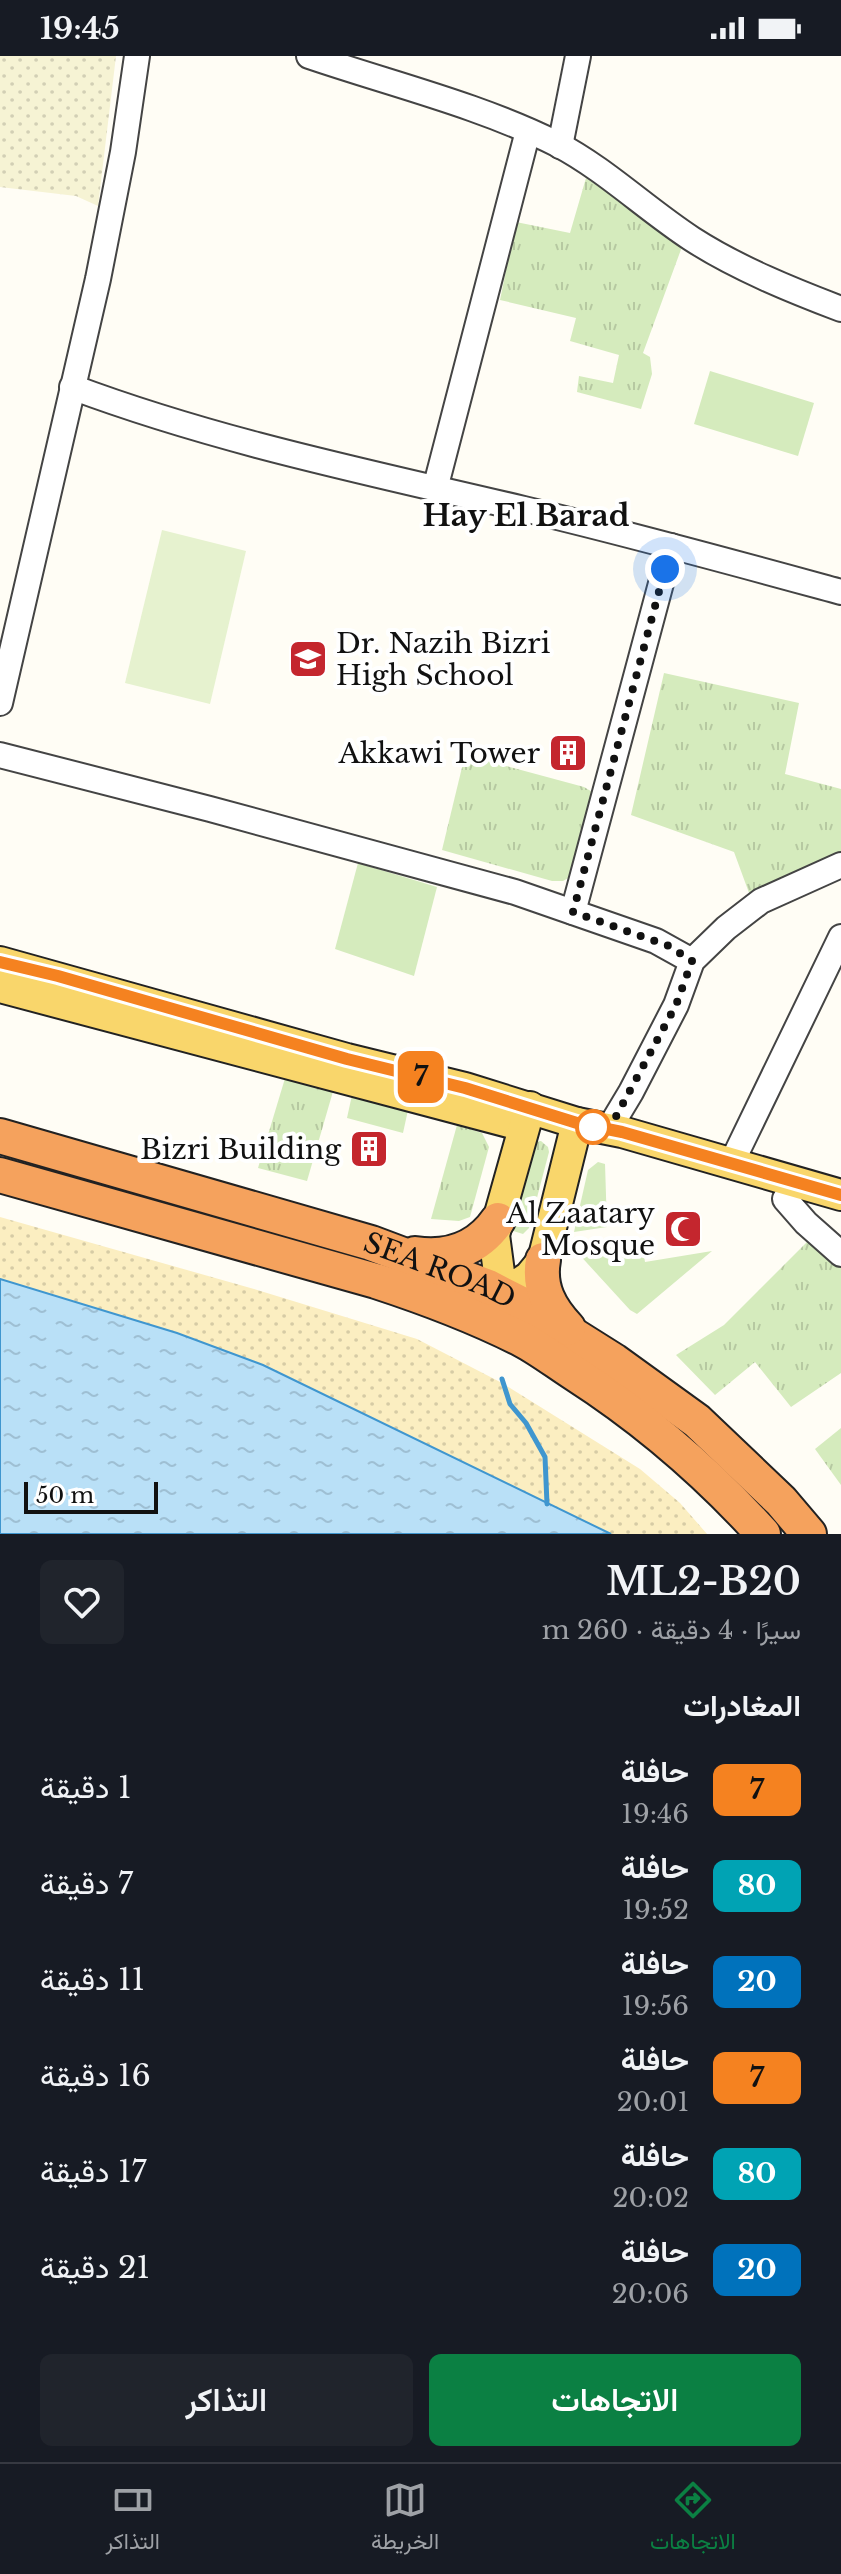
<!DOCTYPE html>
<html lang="ar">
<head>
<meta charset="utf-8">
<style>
	:root { --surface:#171b24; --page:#20242c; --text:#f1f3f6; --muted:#9ea1a6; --line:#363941; --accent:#0b8043 }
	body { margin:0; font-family:"Libre Baskerville",Vazirmatn,serif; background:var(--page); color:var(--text); direction:rtl; height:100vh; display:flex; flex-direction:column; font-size:30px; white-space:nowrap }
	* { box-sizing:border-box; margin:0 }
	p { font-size:26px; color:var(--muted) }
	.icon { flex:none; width:44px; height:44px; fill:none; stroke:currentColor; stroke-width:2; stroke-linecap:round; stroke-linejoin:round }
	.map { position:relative; height:1478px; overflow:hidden; direction:ltr }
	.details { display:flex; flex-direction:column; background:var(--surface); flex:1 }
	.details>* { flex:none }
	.badge { padding:0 16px; border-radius:12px; font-size:28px; line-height:52px }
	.scale { position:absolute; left:24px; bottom:20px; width:134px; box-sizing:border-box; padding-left:8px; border:4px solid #111; border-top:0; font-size:22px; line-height:28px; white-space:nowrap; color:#111; -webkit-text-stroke:6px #fff; paint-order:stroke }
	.you { position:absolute; width:40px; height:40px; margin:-20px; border:6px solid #fff; border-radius:50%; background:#1a73e8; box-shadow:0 0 0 12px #1a73e833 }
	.map>.badge { position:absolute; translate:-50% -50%; box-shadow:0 0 0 4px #fff }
	h2 { padding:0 40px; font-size:30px; line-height:72px }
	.round { display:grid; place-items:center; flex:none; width:84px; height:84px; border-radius:12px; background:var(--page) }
	.summary { display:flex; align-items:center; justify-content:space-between; height:136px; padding:0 40px }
	h1 { font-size:38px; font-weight:600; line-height:60px }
	.action { display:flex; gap:16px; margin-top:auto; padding:16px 40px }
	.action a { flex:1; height:92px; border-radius:12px; background:var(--accent); color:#fff; font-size:32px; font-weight:600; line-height:92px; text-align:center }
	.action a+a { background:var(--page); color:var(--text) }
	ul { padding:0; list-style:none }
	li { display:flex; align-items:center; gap:24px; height:96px; padding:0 40px }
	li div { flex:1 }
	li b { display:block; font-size:30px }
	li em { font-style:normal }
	li .badge { min-width:88px; font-weight:700; text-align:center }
	.status { display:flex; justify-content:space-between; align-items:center; height:56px; padding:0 40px; background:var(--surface); direction:ltr }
	.status svg { height:22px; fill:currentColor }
	.tabs { display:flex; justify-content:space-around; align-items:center; height:112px; border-top:2px solid var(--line); background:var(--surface); font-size:22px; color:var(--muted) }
	.tabs a { display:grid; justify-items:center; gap:4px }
	.tabs .on { color:var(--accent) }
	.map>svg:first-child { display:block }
	.farmland { fill:url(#farmland-dots) }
	.grass { fill:url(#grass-tufts) }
	.sand { fill:url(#sand-dots) }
	.park { fill:#d5ebbd }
	.pitch { fill:#e6f2cf }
	.water { fill:url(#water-ripples); stroke:#3f96cf; stroke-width:2 }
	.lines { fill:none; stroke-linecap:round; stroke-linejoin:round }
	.stream { stroke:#3f96cf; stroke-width:5 }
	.minor-casing { stroke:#444; stroke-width:28 }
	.major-casing { stroke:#222; stroke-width:34 }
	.highway-casing { stroke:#222; stroke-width:38 }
	.minor { stroke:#fff; stroke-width:24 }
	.major { stroke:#f9d66b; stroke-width:30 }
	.highway { stroke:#f5a25d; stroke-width:34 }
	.line-casing { stroke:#fff; stroke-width:18 }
	.line { stroke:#f58220; stroke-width:12 }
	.walk { stroke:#111; stroke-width:8; stroke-dasharray:0 14.4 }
	.stop-dot { fill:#fff; stroke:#f58220; stroke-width:4 }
	.labels { text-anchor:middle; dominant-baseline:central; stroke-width:8; stroke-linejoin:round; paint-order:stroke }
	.poi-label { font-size:28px; fill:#111; stroke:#fff; text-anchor:end }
	.street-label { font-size:28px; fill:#111; stroke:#fff }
	.neighbourhood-label { font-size:30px; font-weight:bold; fill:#111; stroke:#fff }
</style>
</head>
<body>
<div class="status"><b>19:45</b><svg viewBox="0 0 49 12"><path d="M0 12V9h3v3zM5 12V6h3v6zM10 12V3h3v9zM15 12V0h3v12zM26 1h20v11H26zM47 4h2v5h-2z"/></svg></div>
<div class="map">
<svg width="841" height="1478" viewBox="0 0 841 1478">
	<defs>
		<pattern id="farmland-dots" width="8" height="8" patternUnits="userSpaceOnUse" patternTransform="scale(2)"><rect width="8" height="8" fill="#f6f3d4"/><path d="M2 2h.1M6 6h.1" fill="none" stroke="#d2cfb5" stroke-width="1.8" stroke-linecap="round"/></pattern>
		<pattern id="grass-tufts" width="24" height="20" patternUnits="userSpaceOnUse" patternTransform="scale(2)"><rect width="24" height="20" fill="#d5ebbd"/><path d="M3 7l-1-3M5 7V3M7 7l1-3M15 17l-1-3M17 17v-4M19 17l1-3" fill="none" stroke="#b6c8a1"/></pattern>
		<pattern id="sand-dots" width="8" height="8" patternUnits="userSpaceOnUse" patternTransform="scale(2)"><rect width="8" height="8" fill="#fbeec1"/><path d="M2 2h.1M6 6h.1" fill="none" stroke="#d6cba5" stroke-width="1.8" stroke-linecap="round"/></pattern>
		<pattern id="water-ripples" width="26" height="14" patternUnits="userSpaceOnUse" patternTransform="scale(2)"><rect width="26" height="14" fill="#b9e0f7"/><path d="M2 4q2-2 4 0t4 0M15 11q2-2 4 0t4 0" fill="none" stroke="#9ebfd3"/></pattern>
	</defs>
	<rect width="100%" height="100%" fill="#fffdf5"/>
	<!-- farmland -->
	<path class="farmland" d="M0,0H116L98,150L76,140L0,131Z"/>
	<!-- grass -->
	<g class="grass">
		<path d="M586,122L683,188L643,297L650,301L652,318L641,353L577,336L579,320L613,327L619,299L570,285L576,262L500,244L516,166L570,177Z"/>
		<path d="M664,617L799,647L785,718L841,733V803L752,845L734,796L631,759Z"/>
		<path d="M465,699L584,731L594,737L570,821L563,825H552L442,794Z"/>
		<path d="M286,1019L334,1032L307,1125L258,1112Z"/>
		<path d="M457,1069L482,1077L489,1091L470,1161L459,1165L431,1163Z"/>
		<path d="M541,1085L548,1091L549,1096L529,1172L523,1178L510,1174L530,1086Z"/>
		<path d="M809,1184L841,1212V1317L791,1351L755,1306L715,1339L676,1299L724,1269Z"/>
		<path d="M841,1372V1429L815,1393Z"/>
	</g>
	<!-- sand -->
	<path class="sand" d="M0,1161L254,1233L417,1283L502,1327L640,1413L680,1447L707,1478H611L351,1354L177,1277L0,1223Z"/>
	<!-- park -->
	<g class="park">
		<path d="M710,315L814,347L798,400L694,368Z"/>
		<path d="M358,807L437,831L414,920L335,893Z"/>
		<path d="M352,1039L408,1054L403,1077L347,1062Z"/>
		<path d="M598,1106L605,1108L607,1171L574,1176L588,1114Z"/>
		<path d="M642,1188L645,1206L712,1195L637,1258L630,1254L576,1195Z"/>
	</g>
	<!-- pitch -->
	<path class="pitch" d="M162,474L246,495L210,648L125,627Z"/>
	<!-- water -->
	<path class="water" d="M0,1223L177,1277L263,1309L611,1478H0Z"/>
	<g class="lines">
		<!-- stream -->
		<path class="stream" d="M502,1323L510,1348L526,1367L545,1401L547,1448"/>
		<!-- minor casing -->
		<g class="minor-casing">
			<g id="minor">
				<path d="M309,0C391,28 479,49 557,88C605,113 646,153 692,183C737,212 791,234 841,253"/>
				<path d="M560,90L578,0"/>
				<path d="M72,331C219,386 372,417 524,453C630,478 735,507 841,536"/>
				<path d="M435,433L528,75"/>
				<path d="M0,647L98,223L123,96L137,0"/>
				<path d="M0,699L210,753L515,836L656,885L692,905"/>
				<path d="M573,856L671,490"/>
				<path d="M599,1073L613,1066L631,1036L676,949L692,905L726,872L761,845L841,809"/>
				<path d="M732,1106L841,881"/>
				<path d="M785,1143L806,1167L841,1198"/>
			</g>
		</g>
		<!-- major casing -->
		<g class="major-casing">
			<g id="major">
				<path d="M0,906L347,1003L465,1032L577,1067L622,1076L841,1139"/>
				<path d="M0,931L520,1069"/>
				<path d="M530,1051L494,1179L502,1239L529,1221L543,1204L577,1067"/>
			</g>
		</g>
		<!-- highway casing -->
		<g class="highway-casing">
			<g id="highway">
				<path id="s1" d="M0,1080L371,1187L488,1231L533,1254L614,1305L697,1365L781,1445L809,1478"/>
				<path d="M0,1119L376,1225C425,1241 476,1260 523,1284C540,1293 557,1306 574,1317C644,1362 707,1416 763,1478"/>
				<path d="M415,1198C449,1203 478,1193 498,1164"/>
				<path d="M543,1204C538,1232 550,1253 568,1272"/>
			</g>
		</g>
		<!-- minor -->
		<use href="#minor" class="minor"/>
		<!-- major -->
		<use href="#major" class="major"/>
		<!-- highway -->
		<use href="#highway" class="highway"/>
	</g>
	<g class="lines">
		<!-- line casing -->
		<g class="line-casing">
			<path id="line" d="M0,906L58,920L347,1003L465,1032L577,1067L622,1076L841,1139"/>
		</g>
		<!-- line -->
		<use href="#line" class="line"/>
		<!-- walk -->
		<path class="walk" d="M593,1071L599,1073L613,1066L676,949L692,905L669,890L573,856L665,513"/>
	</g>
	<!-- icons -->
	<defs>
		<g id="school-square" transform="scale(2)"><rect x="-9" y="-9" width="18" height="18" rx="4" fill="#c4262e" stroke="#fff"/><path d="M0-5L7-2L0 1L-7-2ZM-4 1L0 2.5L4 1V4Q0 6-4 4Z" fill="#fff"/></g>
		<g id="building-square" transform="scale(2)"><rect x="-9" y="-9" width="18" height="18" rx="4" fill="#c4262e" stroke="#fff"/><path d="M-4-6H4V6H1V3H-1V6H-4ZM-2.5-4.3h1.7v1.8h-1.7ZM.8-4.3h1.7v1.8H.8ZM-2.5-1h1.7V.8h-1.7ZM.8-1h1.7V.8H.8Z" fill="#fff"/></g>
		<g id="mosque-square" transform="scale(2)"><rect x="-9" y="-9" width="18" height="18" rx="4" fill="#c4262e" stroke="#fff"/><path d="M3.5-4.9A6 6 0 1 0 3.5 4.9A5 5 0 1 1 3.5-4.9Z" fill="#fff"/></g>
	</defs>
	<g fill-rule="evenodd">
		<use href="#school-square" x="308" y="603"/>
		<use href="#building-square" x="568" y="697"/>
		<use href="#building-square" x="369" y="1093"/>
		<use href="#mosque-square" x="683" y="1173"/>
	</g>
	<!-- markers -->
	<circle class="stop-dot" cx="593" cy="1071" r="16"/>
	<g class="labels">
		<!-- poi labels -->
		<g class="poi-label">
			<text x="336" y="587" text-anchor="start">Dr. Nazih Bizri<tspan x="336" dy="32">High School</tspan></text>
			<text x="540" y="697">Akkawi Tower</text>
			<text x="341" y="1093">Bizri Building</text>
			<text x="655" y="1157">Al Zaatary<tspan x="655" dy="32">Mosque</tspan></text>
		</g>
		<!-- street labels -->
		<g class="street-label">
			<text stroke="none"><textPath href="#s1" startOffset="460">SEA ROAD</textPath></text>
		</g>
		<!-- neighbourhood labels -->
		<g class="neighbourhood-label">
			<text x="526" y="459">Hay El Barad</text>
		</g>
	</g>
</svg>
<div class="scale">50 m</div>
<div class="you" style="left:665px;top:513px"></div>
<b class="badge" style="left:421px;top:1021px;background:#f58220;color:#111">7</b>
</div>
<section class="details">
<div class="summary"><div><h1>ML2-B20</h1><p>سيرًا · 4 دقيقة · 260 m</p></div><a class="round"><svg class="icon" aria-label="heart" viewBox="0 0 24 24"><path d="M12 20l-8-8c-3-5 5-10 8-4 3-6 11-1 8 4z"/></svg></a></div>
<h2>المغادرات</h2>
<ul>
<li><span class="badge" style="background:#f58220;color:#111">7</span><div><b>حافلة</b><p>19:46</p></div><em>1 دقيقة</em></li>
<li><span class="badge" style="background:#00a3b4;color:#fff">80</span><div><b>حافلة</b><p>19:52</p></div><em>7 دقيقة</em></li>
<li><span class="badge" style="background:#0072bc;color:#fff">20</span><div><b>حافلة</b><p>19:56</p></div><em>11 دقيقة</em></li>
<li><span class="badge" style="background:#f58220;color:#111">7</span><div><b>حافلة</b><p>20:01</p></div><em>16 دقيقة</em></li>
<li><span class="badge" style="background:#00a3b4;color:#fff">80</span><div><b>حافلة</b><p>20:02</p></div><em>17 دقيقة</em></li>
<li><span class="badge" style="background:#0072bc;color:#fff">20</span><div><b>حافلة</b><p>20:06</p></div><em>21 دقيقة</em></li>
</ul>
<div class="action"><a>الاتجاهات</a><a>التذاكر</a></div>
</section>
<nav class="tabs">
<a class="on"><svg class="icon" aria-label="directions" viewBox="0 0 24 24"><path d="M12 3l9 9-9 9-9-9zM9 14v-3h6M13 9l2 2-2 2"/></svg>الاتجاهات</a>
<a><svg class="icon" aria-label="map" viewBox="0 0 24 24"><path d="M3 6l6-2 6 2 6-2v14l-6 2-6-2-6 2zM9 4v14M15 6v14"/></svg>الخريطة</a>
<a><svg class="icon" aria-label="tickets" viewBox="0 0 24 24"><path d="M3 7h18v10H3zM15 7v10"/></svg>التذاكر</a>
</nav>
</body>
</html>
